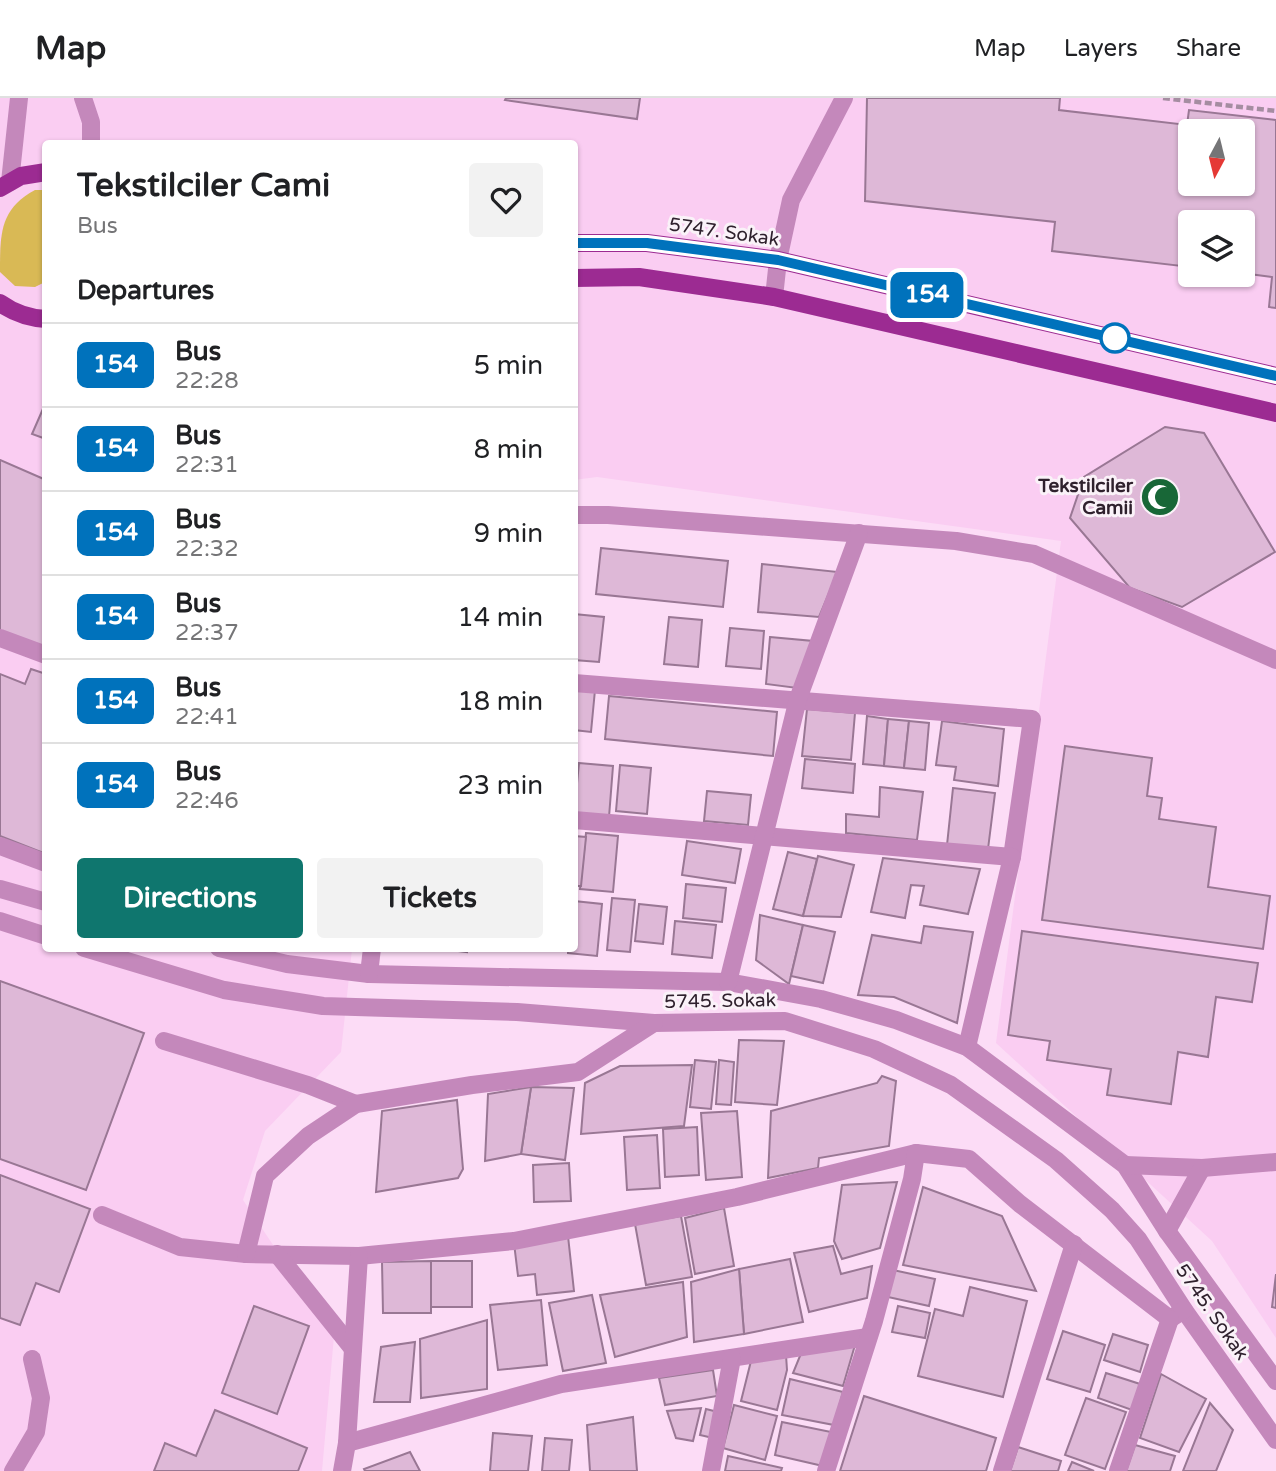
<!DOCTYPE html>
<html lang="en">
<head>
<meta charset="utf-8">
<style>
	:root { --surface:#fff; --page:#f2f2f2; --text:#202124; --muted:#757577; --line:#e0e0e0; --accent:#0f766e }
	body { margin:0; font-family:"Varela Round",sans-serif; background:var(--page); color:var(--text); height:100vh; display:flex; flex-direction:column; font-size:26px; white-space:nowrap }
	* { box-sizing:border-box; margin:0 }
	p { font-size:23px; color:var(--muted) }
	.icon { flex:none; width:38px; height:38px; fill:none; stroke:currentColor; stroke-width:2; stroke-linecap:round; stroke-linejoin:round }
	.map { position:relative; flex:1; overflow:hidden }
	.side { position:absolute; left:42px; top:42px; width:536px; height:812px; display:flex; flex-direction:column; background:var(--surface); border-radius:7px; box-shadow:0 2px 5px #0004 }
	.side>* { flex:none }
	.badge { padding:0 14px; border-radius:10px; font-size:24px; line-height:46px }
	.needle { width:46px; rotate:187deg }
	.controls { position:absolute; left:1178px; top:21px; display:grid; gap:14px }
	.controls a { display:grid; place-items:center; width:77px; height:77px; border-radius:7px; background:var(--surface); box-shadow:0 2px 5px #0004; font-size:35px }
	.map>.badge { position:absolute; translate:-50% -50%; box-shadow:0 0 0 4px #fff }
	h2 { padding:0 35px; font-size:26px; line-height:63px }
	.round { display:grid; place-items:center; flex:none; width:74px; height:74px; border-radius:7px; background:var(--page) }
	.headline { display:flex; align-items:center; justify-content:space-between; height:119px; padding:0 35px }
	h1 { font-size:33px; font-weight:700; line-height:52px }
	.action { display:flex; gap:14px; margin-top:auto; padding:14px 35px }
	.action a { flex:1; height:80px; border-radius:7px; background:var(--accent); color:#fff; font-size:28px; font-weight:700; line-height:80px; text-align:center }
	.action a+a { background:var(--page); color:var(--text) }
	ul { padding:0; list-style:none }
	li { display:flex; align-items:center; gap:21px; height:84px; padding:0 35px; border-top:2px solid var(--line) }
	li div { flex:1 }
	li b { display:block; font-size:26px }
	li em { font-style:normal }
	li .badge { min-width:77px; font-weight:700; text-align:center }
	header { display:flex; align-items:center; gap:42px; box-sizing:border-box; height:98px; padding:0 35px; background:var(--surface); border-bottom:2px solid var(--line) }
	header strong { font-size:33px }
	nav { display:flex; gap:38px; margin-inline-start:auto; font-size:24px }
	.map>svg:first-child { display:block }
	.built { fill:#facdf2; fill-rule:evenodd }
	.green { fill:#d9b955 }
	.building { fill:#deb8d7; stroke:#997794; stroke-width:2; fill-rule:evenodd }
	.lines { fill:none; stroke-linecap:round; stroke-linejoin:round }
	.path { stroke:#a58da1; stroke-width:4.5; stroke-dasharray:7 3.5; stroke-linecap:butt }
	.minor { stroke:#c488bb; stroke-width:18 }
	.major { stroke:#9c2b92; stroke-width:18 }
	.line-casing { stroke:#fff; stroke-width:16 }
	.line { stroke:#0072bc; stroke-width:10 }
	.stop-dot { fill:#fff; stroke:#0072bc; stroke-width:3.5 }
	.labels { text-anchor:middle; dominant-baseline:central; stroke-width:6; stroke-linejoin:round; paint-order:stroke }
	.street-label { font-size:19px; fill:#2f212d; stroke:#faf2f8 }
	.poi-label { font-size:19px; font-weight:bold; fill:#2f212d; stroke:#faf2f8; text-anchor:end }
</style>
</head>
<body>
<header>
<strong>Map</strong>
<nav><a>Map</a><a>Layers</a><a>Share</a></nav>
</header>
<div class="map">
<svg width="1276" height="1373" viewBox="0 0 1276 1373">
	<rect width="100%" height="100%" fill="#fcdcf6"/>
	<!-- built -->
	<path class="built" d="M0,0H1276V1240L1212,1143L996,945L1061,443L597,379L574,382V46H46V850L352,851L341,954L265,1033L243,1102L334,1238L322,1373H0ZM1190,33H1242V86H1190ZM1190,124H1242V177H1190Z"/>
	<!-- green -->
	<path class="green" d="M35,92H45V184L35,189L15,188L0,174C0,135 0,111 35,92Z"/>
	<!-- building -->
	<g class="building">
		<path d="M506,0H640L637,21L505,2Z"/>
		<path d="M867,0H1060L1059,12L1187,27L1189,12L1276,22V210L1269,209L1272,179L1242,175V124H1190V169L1052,153L1055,124L865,103ZM1190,33H1242V86H1190Z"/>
		<path d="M46,304V341L32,336Z"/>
		<path d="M1165,329L1204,335L1275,454L1182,509L1130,490L1070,420L1084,379Z"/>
		<path d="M0,362L46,382V551L0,533Z"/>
		<path d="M601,450L728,463L723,509L596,496Z"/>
		<path d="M762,466L838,474L819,519L758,514Z"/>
		<path d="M574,516L604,519L599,564L574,562Z"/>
		<path d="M669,519L702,522L698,569L664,566Z"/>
		<path d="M730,530L764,533L761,571L726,568Z"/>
		<path d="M770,539L813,543L797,590L766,586Z"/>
		<path d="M31,571L46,576V756L0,738V576L25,586Z"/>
		<path d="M574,590L595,592L591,634L574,632Z"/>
		<path d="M609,598L777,614L773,658L605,641Z"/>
		<path d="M807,611L855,615L851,662L802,658Z"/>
		<path d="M867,618L888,621L884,668L863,666Z"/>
		<path d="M888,621L909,623L904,670L884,668Z"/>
		<path d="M909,623L929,625L925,672L904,670Z"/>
		<path d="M942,623L1004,631L998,688L954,682L956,669L936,667Z"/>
		<path d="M1065,648L1152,660L1147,698L1162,700L1159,721L1216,729L1208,789L1270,798L1263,851L1042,822Z"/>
		<path d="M805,661L855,666L853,695L802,690Z"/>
		<path d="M579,665L613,668L609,719L574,716Z"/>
		<path d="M620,667L651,670L647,716L616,713Z"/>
		<path d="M880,689L923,694L917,742L846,735V716L879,719Z"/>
		<path d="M953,690L995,695L988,751L947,747Z"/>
		<path d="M707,693L751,697L748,727L704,723Z"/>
		<path d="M586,735L618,738L613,794L580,791Z"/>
		<path d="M574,738L586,739L581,788H574Z"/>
		<path d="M687,743L741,751L735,785L682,777Z"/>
		<path d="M788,754L817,761L803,818L773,811Z"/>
		<path d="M818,758L854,767L841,819L803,818Z"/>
		<path d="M883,760L980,771L968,816L920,807L924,788L911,787L905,820L871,814Z"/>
		<path d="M686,786L726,790L722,824L683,820Z"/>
		<path d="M612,800L635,802L630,854L607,852Z"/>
		<path d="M574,803L602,806L597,858L568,855V850H574Z"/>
		<path d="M639,806L667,809L663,846L635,843Z"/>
		<path d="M760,817L803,827L789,886L756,862Z"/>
		<path d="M675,823L716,827L712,860L672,856Z"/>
		<path d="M803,827L835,834L823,885L791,878Z"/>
		<path d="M924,828L973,834L957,925L894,899L858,897L872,837L921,845Z"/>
		<path d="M1022,833L1258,865L1252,904L1216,899L1208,959L1178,954L1171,1006L1107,997L1111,971L1047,962L1050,943L1008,937Z"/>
		<path d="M434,850H467V854Z"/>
		<path d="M0,883L144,935L86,1092L0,1061Z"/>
		<path d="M739,942L784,943L777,1007L735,1004Z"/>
		<path d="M695,962L716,964L711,1011L690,1009Z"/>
		<path d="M719,962L734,964L731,1007L716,1006Z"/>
		<path d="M692,967L684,1028L581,1036L585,985L620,968Z"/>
		<path d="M882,978L896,983L889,1048L819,1060L818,1070L768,1080L771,1013L877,985Z"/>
		<path d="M531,989L574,990L565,1062L521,1056Z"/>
		<path d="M531,989L521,1056L485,1063L488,996Z"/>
		<path d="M457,1002L463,1071L458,1080L376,1094L382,1013Z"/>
		<path d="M737,1013L742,1079L706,1082L701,1015Z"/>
		<path d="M697,1029L699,1077L665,1079L663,1031Z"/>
		<path d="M657,1037L660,1090L627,1092L624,1039Z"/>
		<path d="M569,1065L571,1103L534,1104L533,1067Z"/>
		<path d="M0,1077L90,1111L59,1194L36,1185L20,1227L0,1220Z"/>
		<path d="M897,1084L880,1150L842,1161L834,1143L842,1087Z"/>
		<path d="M923,1089L1002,1118L1036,1193L903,1167Z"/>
		<path d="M724,1110L734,1168L695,1176L685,1120Z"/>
		<path d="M681,1118L692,1179L646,1187L635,1126Z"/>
		<path d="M568,1138L574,1193L537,1197L535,1176L518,1178L514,1145Z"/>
		<path d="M833,1148L841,1176L872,1168L867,1200L809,1214L794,1155Z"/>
		<path d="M790,1161L803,1224L744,1236L739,1171Z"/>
		<path d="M431,1163V1215H383L382,1164Z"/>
		<rect x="431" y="1163" width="41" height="46"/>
		<path d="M739,1171L744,1236L694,1244L691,1184Z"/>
		<path d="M893,1172L935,1181L929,1208L888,1199Z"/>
		<path d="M1276,1176V1210L1272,1209Z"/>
		<path d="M683,1184L687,1239L615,1259L600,1197Z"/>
		<path d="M970,1189L1027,1203L1003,1299L918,1278L935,1211L963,1218Z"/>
		<path d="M592,1197L606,1265L563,1273L549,1205Z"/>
		<path d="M541,1202L547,1267L498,1272L490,1207Z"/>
		<path d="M254,1208L309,1228L277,1316L222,1295Z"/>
		<path d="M898,1208L930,1215L925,1240L892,1234Z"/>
		<path d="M487,1222V1291L421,1300L420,1241Z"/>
		<path d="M1063,1233L1105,1247L1090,1294L1047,1281Z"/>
		<path d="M1113,1236L1148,1247L1140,1274L1104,1262Z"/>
		<path d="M415,1244L410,1304H374L381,1249Z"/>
		<path d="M855,1247L843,1288L793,1275L802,1253Z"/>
		<path d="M786,1257L787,1272L777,1312L741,1303L751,1263Z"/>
		<path d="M713,1272L717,1298L665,1307L659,1280Z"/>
		<path d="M1106,1275L1140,1286L1132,1312L1098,1300Z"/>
		<path d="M1161,1276L1206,1301L1179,1354L1140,1340Z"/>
		<path d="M790,1281L843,1294L834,1327L782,1317Z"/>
		<path d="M864,1298L996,1340L986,1373H840Z"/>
		<path d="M1086,1300L1126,1314L1105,1371L1065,1357Z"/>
		<path d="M1210,1305L1233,1332L1216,1373H1183Z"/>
		<path d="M734,1307L777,1318L765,1362L723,1350Z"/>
		<path d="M701,1310L693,1343L676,1340L667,1313Z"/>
		<path d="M706,1311L718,1314L713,1340L700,1337Z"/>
		<path d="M215,1312L307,1350L298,1373H154L165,1345L196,1358Z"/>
		<path d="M633,1319L637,1373H590L587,1327Z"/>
		<path d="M782,1324L831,1334L823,1368L775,1357Z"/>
		<path d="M493,1335L532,1338L528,1373H490Z"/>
		<path d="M545,1340L572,1342L569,1373H542Z"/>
		<path d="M1135,1347L1175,1358L1170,1373H1126Z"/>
		<path d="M1018,1349L1061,1363L1058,1373H1010Z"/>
		<path d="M410,1354L420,1373H365L364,1371Z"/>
		<path d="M728,1358L782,1370L781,1373H725Z"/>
		<path d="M1072,1364L1094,1373H1068Z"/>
	</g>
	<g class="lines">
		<!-- path -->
		<path class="path" d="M1163,0L1276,13"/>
		<!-- minor -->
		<g class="minor">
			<path d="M83,0L91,24V46"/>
			<path d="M10,84L19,0"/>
			<path d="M774,199L778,162L791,102L844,0"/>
			<path d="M574,417H608L956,443L1034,456L1276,562"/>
			<path d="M0,540L46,557"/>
			<path d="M574,585L1032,621L1012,759L967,949"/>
			<path d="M574,722L1012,759"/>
			<path d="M0,748L46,765"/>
			<path d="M0,791L46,804"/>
			<path d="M0,823L46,838"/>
			<path d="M84,850L224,892L323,908L517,914L654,925L785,923L874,951L951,987L1056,1062L1112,1112L1138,1141L1184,1212L1276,1342"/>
			<path d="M219,850L287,866L369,876L728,884L821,901L896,922L967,949L1125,1067L1167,1133L1276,1283"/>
			<path d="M369,876L372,850"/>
			<path d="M728,884L798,601L859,435"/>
			<path d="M164,943L308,987L356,1006"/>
			<path d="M1125,1067L1202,1070L1276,1064"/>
			<path d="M102,1117L180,1149L246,1156L359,1158L514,1143L737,1099L916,1055"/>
			<path d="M1167,1133L1202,1070"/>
			<path d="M246,1156L265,1078L308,1038L356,1006L472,987L578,974L654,925"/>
			<path d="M277,1156L353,1251"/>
			<path d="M347,1345L561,1286L868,1239"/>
			<path d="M13,1373L36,1334L41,1300L32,1261"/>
			<path d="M342,1373L347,1345L359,1158"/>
			<path d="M711,1373L732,1260"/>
			<path d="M826,1373L874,1223L912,1081L916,1055L969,1061L1020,1106L1170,1221L1184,1212"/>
			<path d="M1002,1373L1074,1146"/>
			<path d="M1118,1373L1170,1221"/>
		</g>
		<!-- major -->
		<g class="major">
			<path d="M0,90L21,78L46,74"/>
			<path d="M574,145H647L778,162L1276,278"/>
			<path d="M574,180L639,179L774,199L1276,315"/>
			<path d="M0,205C14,215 28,220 46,221"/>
		</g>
	</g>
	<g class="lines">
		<!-- line casing -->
		<g class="line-casing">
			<path id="line" d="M574,145H647L778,162L1276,278"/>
		</g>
		<!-- line -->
		<use href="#line" class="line"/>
	</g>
	<!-- icons -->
	<defs>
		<g id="mosque-disc" transform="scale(2.0125)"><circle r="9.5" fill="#186737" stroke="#faf2f8"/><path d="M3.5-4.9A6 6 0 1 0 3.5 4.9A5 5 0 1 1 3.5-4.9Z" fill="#fff"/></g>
	</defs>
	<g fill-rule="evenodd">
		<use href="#mosque-disc" x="1160" y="399"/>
	</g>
	<!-- markers -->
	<circle class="stop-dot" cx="1115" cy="240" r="14"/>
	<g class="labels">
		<!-- street labels -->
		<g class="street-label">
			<text transform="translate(724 134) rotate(8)">5747. Sokak</text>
			<text transform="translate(720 903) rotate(-1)">5745. Sokak</text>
			<text transform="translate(1212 1214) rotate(55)">5745. Sokak</text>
		</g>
		<!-- poi labels -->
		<g class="poi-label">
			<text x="1133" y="388">Tekstilciler<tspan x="1133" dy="22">Camii</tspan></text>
		</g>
	</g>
</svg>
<div class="controls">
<a><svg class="needle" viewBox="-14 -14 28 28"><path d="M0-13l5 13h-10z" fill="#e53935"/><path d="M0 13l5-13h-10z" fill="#757577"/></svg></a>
<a><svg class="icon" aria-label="layers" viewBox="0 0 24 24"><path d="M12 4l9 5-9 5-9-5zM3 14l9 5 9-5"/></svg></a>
</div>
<b class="badge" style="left:927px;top:197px;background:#0072bc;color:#fff">154</b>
<section class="side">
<div class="headline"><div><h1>Tekstilciler Cami</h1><p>Bus</p></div><a class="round"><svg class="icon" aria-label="heart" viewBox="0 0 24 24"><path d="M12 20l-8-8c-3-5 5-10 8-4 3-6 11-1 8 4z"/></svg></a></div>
<h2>Departures</h2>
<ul>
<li><span class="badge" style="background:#0072bc;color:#fff">154</span><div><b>Bus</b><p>22:28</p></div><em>5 min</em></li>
<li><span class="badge" style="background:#0072bc;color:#fff">154</span><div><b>Bus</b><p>22:31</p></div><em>8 min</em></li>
<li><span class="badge" style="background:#0072bc;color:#fff">154</span><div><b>Bus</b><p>22:32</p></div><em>9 min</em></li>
<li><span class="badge" style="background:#0072bc;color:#fff">154</span><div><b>Bus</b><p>22:37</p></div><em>14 min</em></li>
<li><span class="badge" style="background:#0072bc;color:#fff">154</span><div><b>Bus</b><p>22:41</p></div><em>18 min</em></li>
<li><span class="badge" style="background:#0072bc;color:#fff">154</span><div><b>Bus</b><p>22:46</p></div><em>23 min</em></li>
</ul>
<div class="action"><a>Directions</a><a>Tickets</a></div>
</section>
</div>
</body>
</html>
